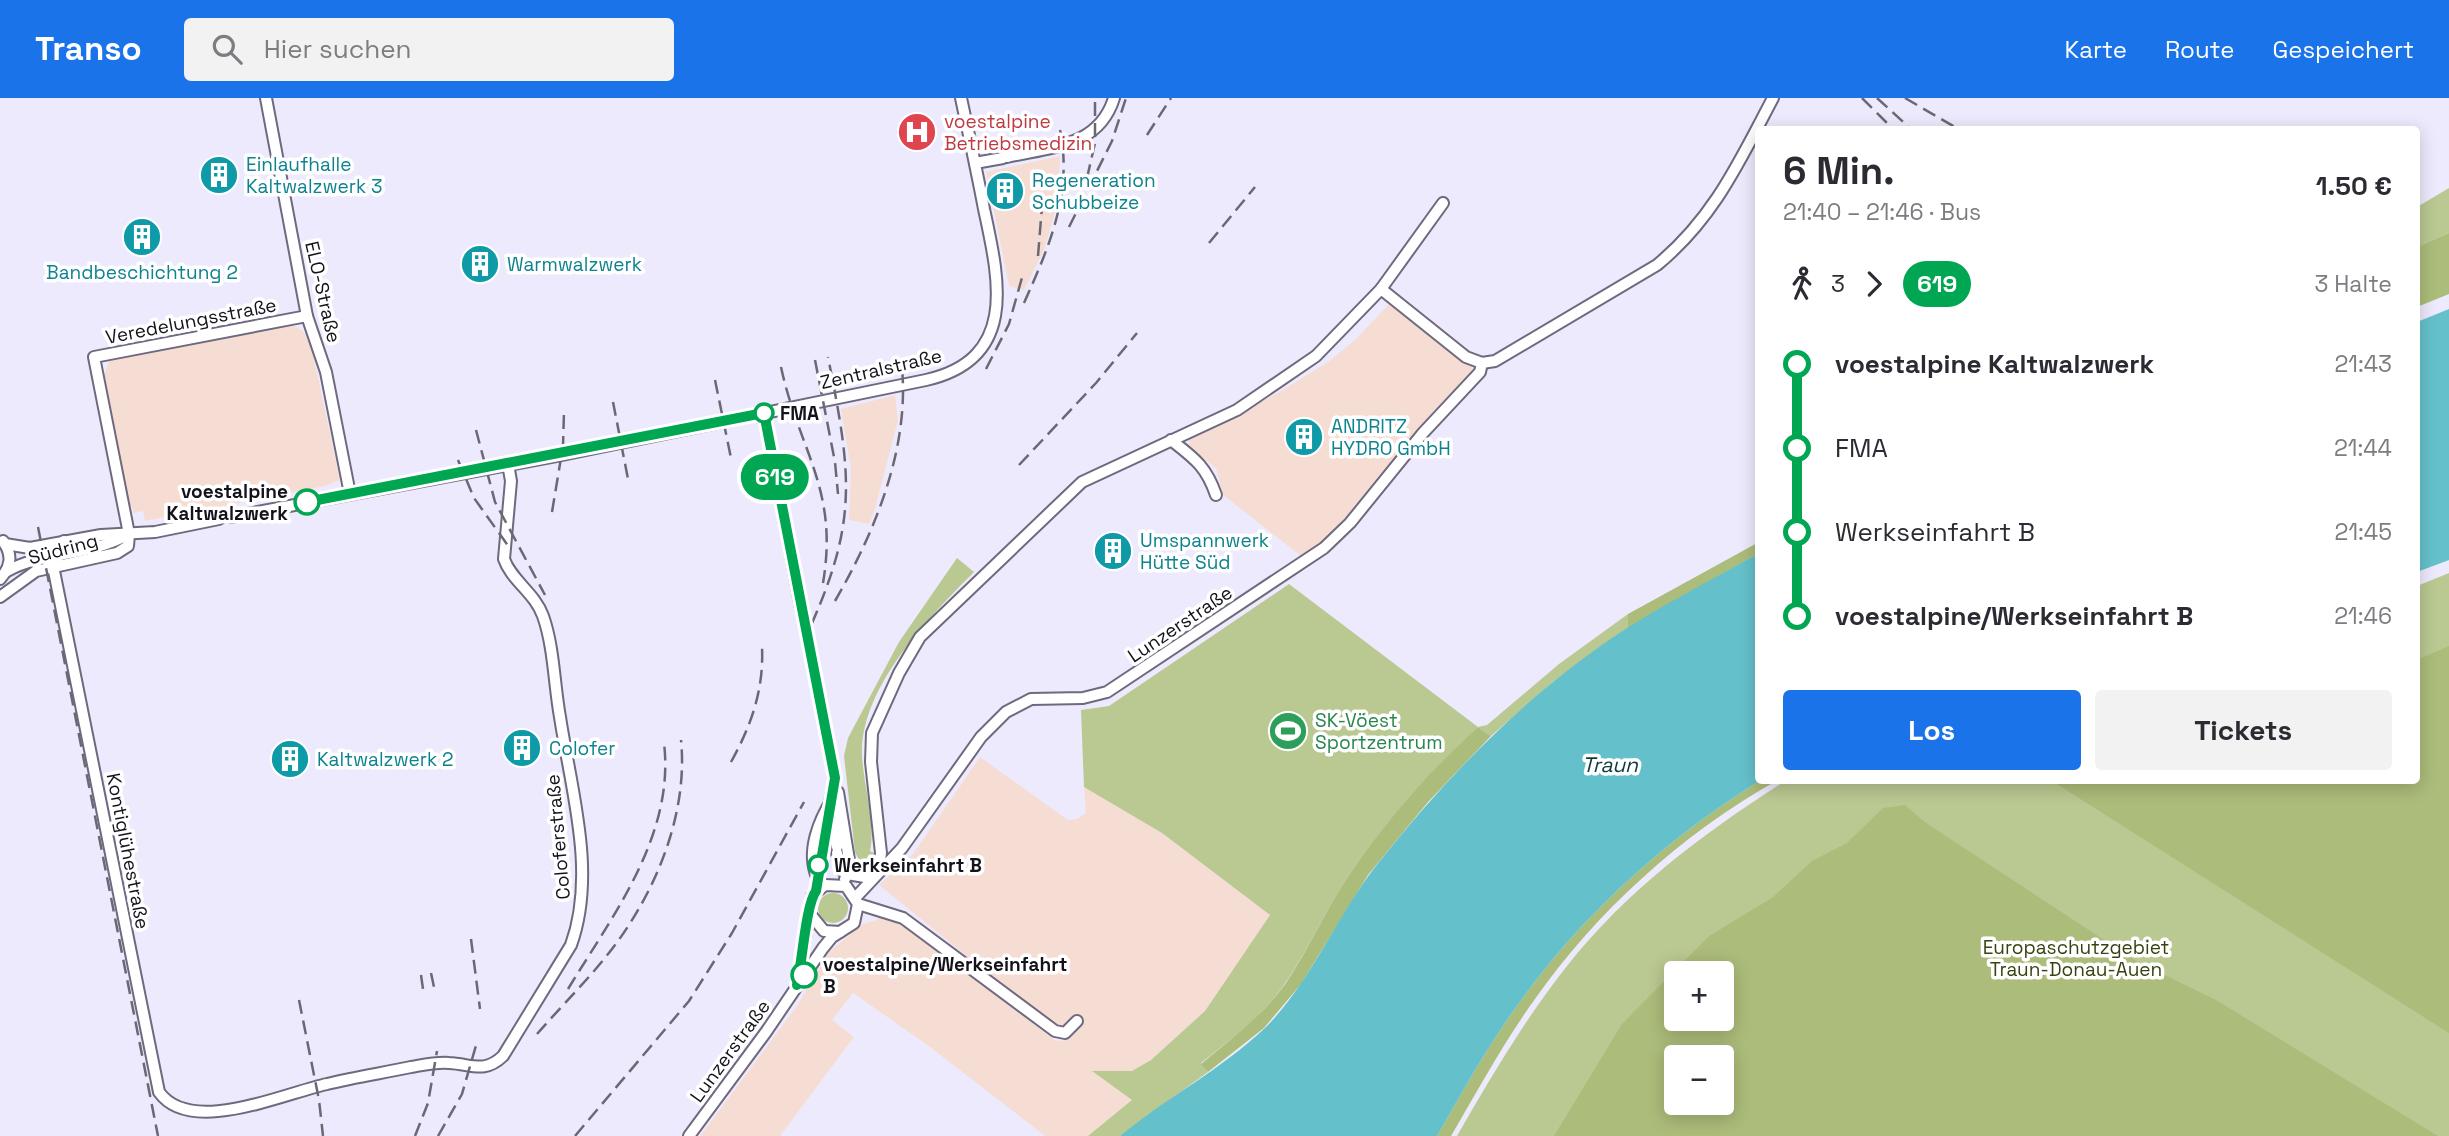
<!DOCTYPE html>
<html lang="de">
<head>
<meta charset="utf-8">
<style>
	:root { --surface:#fff; --page:#f2f2f3; --text:#2b2b33; --muted:#7c7c81; --accent:#1a73e8 }
	body { margin:0; font-family:"Space Grotesk",sans-serif; background:var(--page); color:var(--text); height:100vh; display:flex; flex-direction:column; font-size:26px; white-space:nowrap }
	* { box-sizing:border-box; margin:0 }
	p { font-size:23px; color:var(--muted) }
	.icon { flex:none; width:38px; height:38px; fill:none; stroke:currentColor; stroke-width:2; stroke-linecap:round; stroke-linejoin:round }
	.map { position:relative; flex:1; overflow:hidden }
	.details { position:absolute; left:1755px; top:28px; width:665px; height:658px; display:flex; flex-direction:column; background:var(--surface); border-radius:7px; box-shadow:0 4px 18px #0003 }
	.details>* { flex:none }
	.badge { padding:0 14px; border-radius:23px; font-size:24px; line-height:46px }
	.tools { position:absolute; left:1664px; top:863px; display:grid; gap:14px }
	.tools a { display:grid; place-items:center; width:70px; height:70px; border-radius:7px; background:var(--surface); box-shadow:0 4px 18px #0003; font-size:35px }
	.map>.badge { position:absolute; translate:-50% -50%; box-shadow:0 0 0 4px #fff }
	.legs { display:flex; align-items:center; gap:10px; height:77px; padding:0 28px; font-size:23px }
	.legs p { margin-inline-start:auto }
	.summary { display:flex; align-items:center; justify-content:space-between; height:119px; padding:0 28px }
	h1 { font-size:38px; font-weight:700; line-height:52px }
	.cta { display:flex; gap:14px; margin-top:auto; padding:14px 28px }
	.cta a { flex:1; height:80px; border-radius:7px; background:var(--accent); color:#fff; font-size:28px; font-weight:700; line-height:80px; text-align:center }
	.cta a+a { background:var(--page); color:var(--text) }
	ul { padding:0 28px; list-style:none }
	li { display:flex; align-items:center; gap:24px; height:84px; font-size:26px }
	li i { display:grid; place-items:center; width:10px; height:100%; margin:0 9px; background:currentColor }
	li i::after { content:''; width:18px; height:18px; margin:-9px; border:5px solid; border-radius:50%; background:var(--surface) }
	li p { margin-inline-start:auto }
	li:first-child i { background:linear-gradient(#0000 50%,currentColor 0) }
	li:last-child i { background:linear-gradient(currentColor 50%,#0000 0) }
	header { display:flex; align-items:center; gap:42px; box-sizing:border-box; height:98px; padding:0 35px; background:var(--accent); color:#fff }
	header strong { font-size:33px }
	nav { display:flex; gap:38px; margin-inline-start:auto; font-size:24px }
	.search { width:490px; height:63px; background:var(--page); display:flex; align-items:center; gap:18px; box-sizing:border-box; padding:0 24px; border-radius:7px; color:var(--muted); font-size:26px }
	.map>svg:first-child { display:block }
	.commercial { fill:#f6ddd4 }
	.green { fill:#bac892; fill-rule:evenodd }
	.forest { fill:#acbc7a; fill-rule:evenodd }
	.water { fill:#64c1cb }
	.lines { fill:none; stroke-linecap:round; stroke-linejoin:round }
	.minor-tunnel { stroke:#cdcadb; stroke-width:10; stroke-dasharray:10 5; stroke-linecap:butt }
	.minor-casing { stroke:#6e697e; stroke-width:14 }
	.minor { stroke:#fff; stroke-width:10 }
	.rail { stroke:#6b6874; stroke-width:2.5; stroke-dasharray:14 7; stroke-linecap:butt }
	.line-1-casing { stroke:#fff; stroke-width:16 }
	.line-1 { stroke:#00a651; stroke-width:10 }
	.stop-1-dot { fill:#fff; stroke:#00a651; stroke-width:3.5 }
	.labels { text-anchor:middle; dominant-baseline:central; stroke-width:7; stroke-linejoin:round; paint-order:stroke }
	.health-label { font-size:19px; fill:#be3a42; stroke:#fff; text-anchor:start }
	.culture-label { font-size:19px; fill:#0d838f; stroke:#fff; text-anchor:start }
	.street-label { font-size:19px; fill:#14121a; stroke:#fff }
	.stop-label { font-size:19px; font-weight:bold; fill:#14121a; stroke:#fff; text-anchor:start }
	.leisure-label { font-size:19px; fill:#27864d; stroke:#fff; text-anchor:start }
	.park-label { font-size:19px; fill:#394311; stroke:#fff }
	.water-label { font-size:21px; font-style:italic; fill:#0d3a3e; stroke:#fff }
</style>
</head>
<body>
<header>
<strong>Transo</strong>
<div class="search"><svg class="icon" aria-label="search" viewBox="0 0 24 24"><circle cx="10" cy="10" r="6"/><path d="M15 15l6 6"/></svg>Hier suchen</div>
<nav><a>Karte</a><a>Route</a><a>Gespeichert</a></nav>
</header>
<div class="map">
<svg width="2449" height="1038" viewBox="0 0 2449 1038">
	<rect width="100%" height="100%" fill="#eeeafd"/>
	<!-- commercial -->
	<g class="commercial">
		<path d="M1060,58L1058,104L1044,152L1024,192L1009,188L986,74Z"/>
		<path d="M1390,205L1472,267L1473,272L1430,317L1342,425L1325,442L1301,458L1223,397L1216,370L1190,351L1189,341L1276,296L1328,264L1356,241Z"/>
		<path d="M287,226L297,229L309,238L340,382L325,388L145,423L143,413L133,415L132,408H129L106,292L104,277L109,263L113,260Z"/>
		<path d="M895,297L898,322L875,411L869,426L849,422L851,371L841,311Z"/>
		<path d="M980,659L1068,722L1077,721L1086,715L1084,689L1098,696L1162,735L1270,817L1205,913L1151,962L1133,973L1094,974L1133,1002L1088,1038H1045L930,949L853,895L832,922L854,939L780,1038H700L797,908L830,853L863,826L877,822L878,818L902,827L1056,943L1070,942L879,787L913,756Z"/>
	</g>
	<!-- green -->
	<g class="green">
		<path d="M2449,90V135L2417,149V109Z"/>
		<path d="M957,460L974,474C930,518 860,589 862,657C863,684 876,728 870,753L874,755V766L869,772L861,766L855,754L844,658L848,640L899,544Z"/>
		<path d="M2449,475V1038H1457C1491,979 1525,921 1567,868C1627,792 1705,734 1785,683L2417,682V488ZM1676,875H1722V920H1676ZM1676,959H1722V1004H1676Z"/>
		<path d="M1289,486L1478,629L1487,627L1559,566L1628,516V531L1554,583L1491,638L1478,629C1431,673 1387,721 1351,774C1327,809 1310,849 1286,884C1264,917 1231,941 1201,965L1208,974L1120,1038H1088L1132,1002L1092,973H1132L1151,962L1205,913L1270,817L1162,735L1084,689L1081,612L1109,608Z"/>
		<circle cx="833" cy="810" r="15"/>
	</g>
	<!-- forest -->
	<g class="forest">
		<path d="M2449,135V196L2417,209V149Z"/>
		<path d="M1759,444V455L1628,531V516Z"/>
		<path d="M2449,548V935L2052,683L2417,682V562Z"/>
		<path d="M1478,629L1491,638L1428,704L1368,777L1301,886L1264,930L1208,974L1201,966C1231,941 1263,917 1286,885C1310,849 1327,809 1351,774C1387,721 1431,672 1478,629Z"/>
		<path d="M1759,683H1776C1682,736 1597,813 1535,901C1504,944 1478,992 1451,1038H1437C1461,997 1484,954 1512,915C1578,820 1662,744 1759,683Z"/>
		<path d="M1905,707L1926,725L2136,863L2216,902L2438,1038H1554L1622,926L1709,838L1772,800L1812,763L1847,745L1883,710ZM1676,875H1722V920H1676ZM1676,959H1722V1004H1676Z"/>
	</g>
	<!-- water -->
	<g class="water">
		<path d="M2449,211V462L2417,474V224Z"/>
		<path d="M1759,455V683C1662,744 1578,820 1512,915C1484,954 1461,997 1437,1038H1120C1166,1000 1222,971 1265,930C1313,882 1337,816 1379,764C1447,679 1522,601 1612,540C1658,509 1710,483 1759,455Z"/>
	</g>
	<g class="lines">
		<!-- minor-tunnel -->
		<path class="minor-tunnel" d="M801,510L835,680"/>
		<!-- minor casing -->
		<g class="minor-casing">
			<g id="minor">
				<path d="M266,0L307,218L326,274L350,396"/>
				<path d="M1007,59C1051,49 1099,49 1114,0"/>
				<path d="M975,65L1003,60"/>
				<path d="M1381,191L1466,259L1482,265L1495,263L1657,167C1714,120 1739,64 1773,0"/>
				<path d="M764,315L801,510"/>
				<path d="M1171,342C1194,360 1206,368 1216,397"/>
				<path d="M231,419L556,358L926,282C1019,261 999,181 984,111C977,74 969,37 961,0"/>
				<path d="M64,443L53,468L159,994C190,1038 282,996 327,986C355,979 383,975 411,969C423,967 436,964 449,965C472,966 484,976 503,958L571,847C597,775 571,692 560,619C554,586 554,549 543,518C535,495 511,482 504,461L511,383L508,366"/>
				<path d="M5,446L30,450L101,437L155,434L219,421"/>
				<path d="M7,473C44,453 90,458 127,437"/>
				<path d="M0,481C11,469 13,457 3,443"/>
				<path d="M0,499L36,473L117,455L128,448L129,436L94,259L307,218"/>
				<path d="M838,694L850,768L847,776L871,780"/>
				<path d="M821,748L835,680"/>
				<path d="M837,749V713"/>
				<path d="M837,755L841,772L847,776L845,781"/>
				<path d="M879,771L881,755L871,664L872,635L899,575L920,539L1082,384L1237,312L1316,258L1381,191L1443,105"/>
				<path d="M817,779C806,753 819,722 833,700"/>
				<path d="M856,799L902,750L981,639L1006,614L1031,601L1083,600L1107,594L1324,450L1350,425L1423,335L1480,274L1482,265"/>
				<path d="M858,806L903,820L1055,933L1065,935L1077,923"/>
				<path d="M810,816L824,833L840,834"/>
				<path d="M689,1038L766,934L823,850L832,839L854,825L858,806L846,788L825,787L812,798L797,887"/>
			</g>
		</g>
		<!-- minor -->
		<use href="#minor" class="minor"/>
		<!-- rail -->
		<g class="rail">
			<path d="M1862,0L1894,32"/>
			<path d="M1877,0L1912,32"/>
			<path d="M1905,0L1960,32"/>
			<path d="M1147,37L1171,0"/>
			<path d="M1087,80L1095,45V3"/>
			<path d="M1069,129L1112,43L1126,0"/>
			<path d="M1209,145L1255,89"/>
			<path d="M1038,158L1042,108"/>
			<path d="M1024,205C1049,149 1073,95 1060,32"/>
			<path d="M815,262L835,364L838,396"/>
			<path d="M781,269C799,353 839,391 823,485"/>
			<path d="M986,271L1009,226L1023,176"/>
			<path d="M715,282L731,360"/>
			<path d="M613,304L628,381"/>
			<path d="M476,332L495,404L545,497"/>
			<path d="M458,362L474,400L509,449"/>
			<path d="M1019,367L1096,285L1137,235"/>
			<path d="M552,414L563,348L564,314"/>
			<path d="M38,429L158,1038"/>
			<path d="M835,503C876,432 912,345 901,261"/>
			<path d="M803,545C858,427 853,384 828,259"/>
			<path d="M731,664C751,628 764,592 762,549"/>
			<path d="M471,841L480,911"/>
			<path d="M431,875L434,889"/>
			<path d="M421,877L423,891"/>
			<path d="M568,891C613,817 675,737 664,645"/>
			<path d="M299,902L319,1002L323,1038"/>
			<path d="M537,936C564,905 594,876 618,843C659,786 688,712 681,642"/>
			<path d="M415,1038L428,1005L437,953"/>
			<path d="M438,1038L462,996L477,944"/>
			<path d="M575,1038L689,903L732,835L804,704"/>
		</g>
	</g>
	<g class="lines">
		<!-- line-1 casing -->
		<g class="line-1-casing">
			<path id="line-1" d="M307,404L764,315L835,680L816,793C806,806 802,865 797,887L804,877"/>
		</g>
		<!-- line-1 -->
		<use href="#line-1" class="line-1"/>
	</g>
	<!-- icons -->
	<defs>
		<g id="hospital-disc" transform="scale(2.0125)"><circle r="9.5" fill="#e0444e" stroke="#fff"/><path d="M-5-5h3v3.5h4V-5h3V5h-3V1.5h-4V5h-3Z" fill="#fff"/></g>
		<g id="building-disc" transform="scale(2.0125)"><circle r="9.5" fill="#0f9aa8" stroke="#fff"/><path d="M-4-6H4V6H1V3H-1V6H-4ZM-2.5-4.3h1.7v1.8h-1.7ZM.8-4.3h1.7v1.8H.8ZM-2.5-1h1.7V.8h-1.7ZM.8-1h1.7V.8H.8Z" fill="#fff"/></g>
		<g id="stadium-disc" transform="scale(2.0125)"><circle r="9.5" fill="#2e9e5b" stroke="#fff"/><path d="M0-5a6.5 5 0 1 0 0 10a6.5 5 0 1 0 0-10ZM-3.5-1.8h7v3.6h-7Z" fill="#fff"/></g>
	</defs>
	<g fill-rule="evenodd">
		<use href="#hospital-disc" x="917" y="34"/>
		<use href="#building-disc" x="219" y="77"/>
		<use href="#building-disc" x="1005" y="93"/>
		<use href="#building-disc" x="142" y="139"/>
		<use href="#building-disc" x="480" y="166"/>
		<use href="#building-disc" x="1304" y="339"/>
		<use href="#building-disc" x="1113" y="453"/>
		<use href="#stadium-disc" x="1288" y="633"/>
		<use href="#building-disc" x="522" y="650"/>
		<use href="#building-disc" x="290" y="661"/>
	</g>
	<!-- markers -->
	<g class="stop-1-dot">
		<circle cx="764" cy="315" r="9"/>
		<circle cx="307" cy="404" r="12"/>
		<circle cx="818" cy="767" r="9"/>
		<circle cx="804" cy="877" r="12"/>
	</g>
	<g class="labels">
		<!-- health labels -->
		<g class="health-label">
			<text x="944" y="23">voestalpine<tspan x="944" dy="22">Betriebsmedizin</tspan></text>
		</g>
		<!-- culture labels -->
		<g class="culture-label">
			<text x="246" y="66">Einlaufhalle<tspan x="246" dy="22">Kaltwalzwerk 3</tspan></text>
			<text x="1032" y="82">Regeneration<tspan x="1032" dy="22">Schubbeize</tspan></text>
			<text x="507" y="166">Warmwalzwerk</text>
			<text x="142" y="174" text-anchor="middle">Bandbeschichtung 2</text>
			<text x="1331" y="328">ANDRITZ<tspan x="1331" dy="22">HYDRO GmbH</tspan></text>
			<text x="1140" y="442">Umspannwerk<tspan x="1140" dy="22">Hütte Süd</tspan></text>
			<text x="549" y="650">Colofer</text>
			<text x="317" y="661">Kaltwalzwerk 2</text>
		</g>
		<!-- street labels -->
		<g class="street-label">
			<text transform="translate(323 194) rotate(77)">ELO-Straße</text>
			<text transform="translate(191 223) rotate(-11)">Veredelungsstraße</text>
			<text transform="translate(881 271) rotate(-13)">Zentralstraße</text>
			<text transform="translate(63 451) rotate(-15)">Südring</text>
			<text transform="translate(1180 526) rotate(-34)">Lunzerstraße</text>
			<text transform="translate(558 739) rotate(-95)">Coloferstraße</text>
			<text transform="translate(128 753) rotate(79)">Kontiglühestraße</text>
			<text transform="translate(730 953) rotate(-54)">Lunzerstraße</text>
		</g>
		<!-- stop labels -->
		<g class="stop-label">
			<text x="780" y="315">FMA</text>
			<text x="288" y="393" text-anchor="end">voestalpine<tspan x="288" dy="22">Kaltwalzwerk</tspan></text>
			<text x="834" y="767">Werkseinfahrt B</text>
			<text x="823" y="866">voestalpine/Werkseinfahrt<tspan x="823" dy="22">B</tspan></text>
		</g>
		<!-- leisure labels -->
		<g class="leisure-label">
			<text x="1315" y="622">SK-Vöest<tspan x="1315" dy="22">Sportzentrum</tspan></text>
		</g>
		<!-- park labels -->
		<g class="park-label">
			<text x="2076" y="849">Europaschutzgebiet<tspan x="2076" dy="22">Traun-Donau-Auen</tspan></text>
		</g>
		<!-- water labels -->
		<g class="water-label">
			<text x="1610" y="666">Traun</text>
		</g>
	</g>
</svg>
<div class="tools">
<a>+</a>
<a>−</a>
</div>
<b class="badge" style="left:775px;top:379px;background:#00a651;color:#fff">619</b>
<section class="details">
<div class="summary"><div><h1>6 Min.</h1><p>21:40 – 21:46 · Bus</p></div><b>1.50 €</b></div>
<div class="legs"><svg class="icon" aria-label="walk" viewBox="0 0 24 24"><circle cx="13" cy="4" r="2"/><path d="M13 8l-2 6 4 7M11 14l-3 7M7 12l3-4h3l4 4"/></svg>3<svg class="icon" aria-label="forward" viewBox="0 0 24 24"><path d="M9 5l7 7-7 7"/></svg><b class="badge" style="background:#00a651;color:#fff">619</b><p>3 Halte</p></div>
<ul>
<li><i style="color:#00a651"></i><b>voestalpine Kaltwalzwerk</b><p>21:43</p></li>
<li><i style="color:#00a651"></i><span>FMA</span><p>21:44</p></li>
<li><i style="color:#00a651"></i><span>Werkseinfahrt B</span><p>21:45</p></li>
<li><i style="color:#00a651"></i><b>voestalpine/Werkseinfahrt B</b><p>21:46</p></li>
</ul>
<div class="cta"><a>Los</a><a>Tickets</a></div>
</section>
</div>
</body>
</html>
